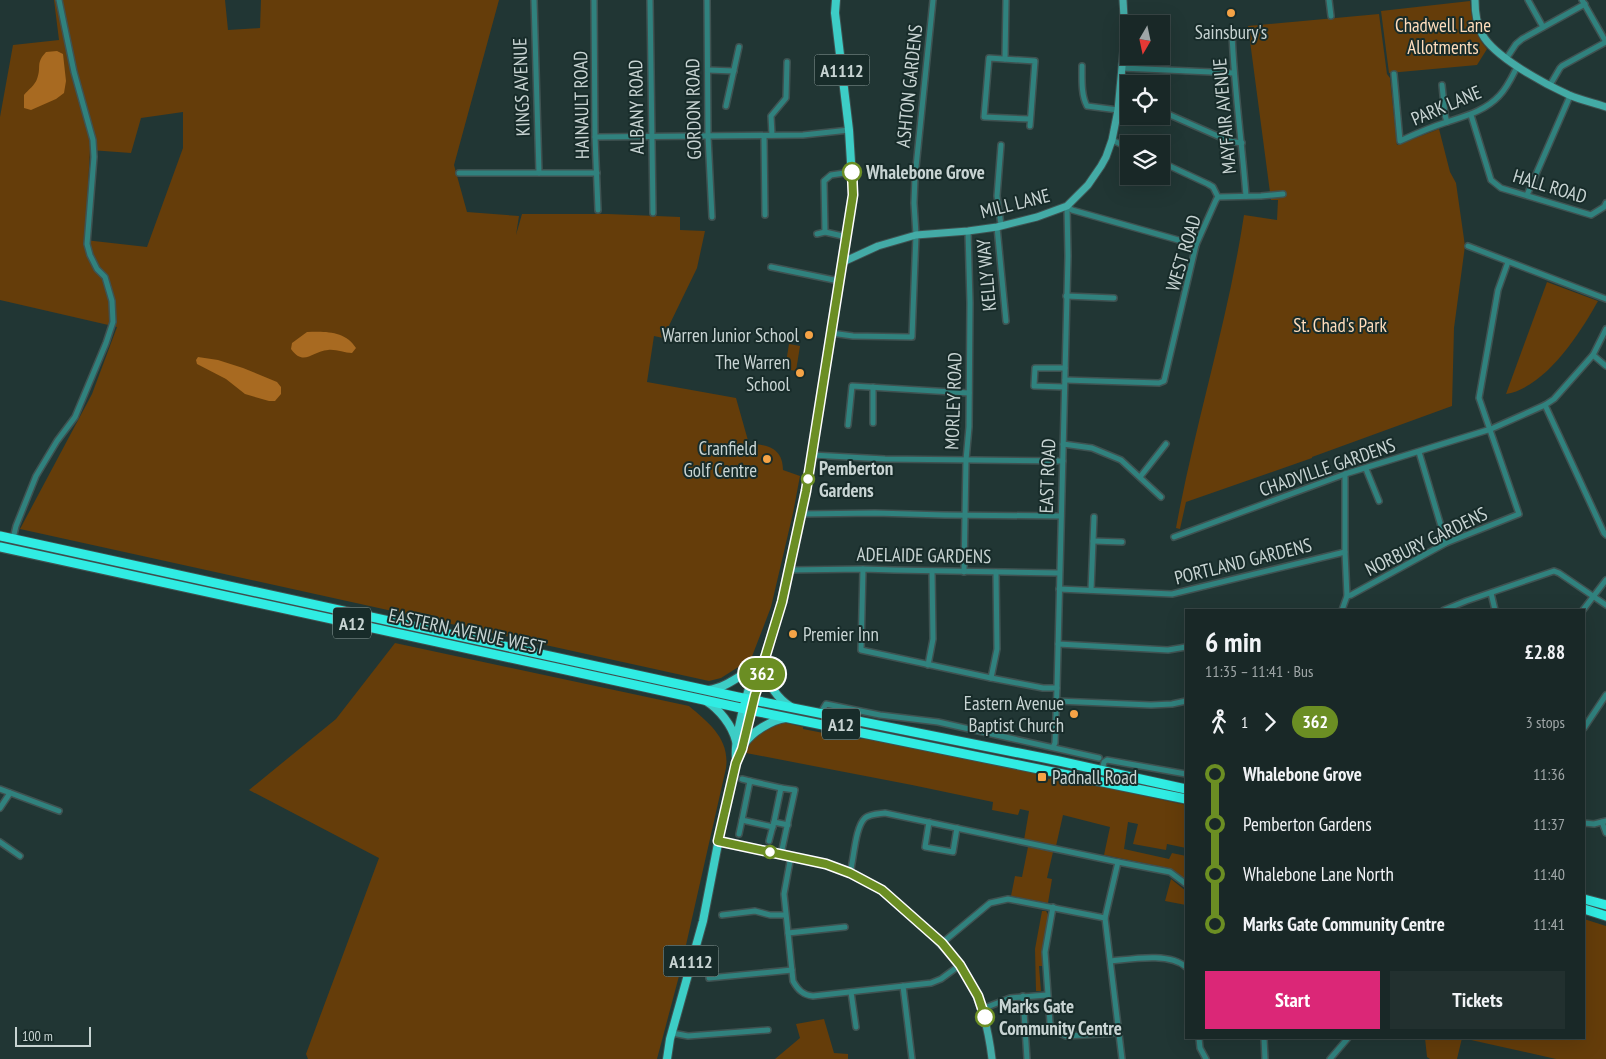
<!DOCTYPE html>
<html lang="en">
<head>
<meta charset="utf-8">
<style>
	:root { --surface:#192827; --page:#22302f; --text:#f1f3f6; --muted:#9fa6a7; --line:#374444; --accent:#db2777 }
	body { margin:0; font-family:"PT Sans Narrow",sans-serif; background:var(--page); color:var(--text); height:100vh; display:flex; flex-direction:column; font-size:19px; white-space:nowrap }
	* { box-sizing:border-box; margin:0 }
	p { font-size:16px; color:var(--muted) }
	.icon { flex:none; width:28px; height:28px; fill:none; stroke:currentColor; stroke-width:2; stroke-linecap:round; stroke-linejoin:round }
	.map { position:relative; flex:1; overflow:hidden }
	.side { position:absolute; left:1185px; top:609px; width:400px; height:430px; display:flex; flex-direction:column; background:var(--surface); border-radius:0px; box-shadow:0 5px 20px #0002,0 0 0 1px var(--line) }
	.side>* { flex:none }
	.badge { padding:0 10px; border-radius:16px; font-size:18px; line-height:32px }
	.needle { width:32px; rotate:189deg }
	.buttons { position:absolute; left:1120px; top:15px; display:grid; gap:10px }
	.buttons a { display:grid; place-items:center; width:50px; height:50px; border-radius:0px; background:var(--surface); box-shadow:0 5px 20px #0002,0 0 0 1px var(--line); font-size:25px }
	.scale { position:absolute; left:15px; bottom:12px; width:76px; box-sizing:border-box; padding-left:5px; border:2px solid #c8d4d3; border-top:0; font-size:14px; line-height:18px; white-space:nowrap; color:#c8d4d3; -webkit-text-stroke:4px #182c2a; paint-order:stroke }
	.map>.badge { position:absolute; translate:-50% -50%; box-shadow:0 0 0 2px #fff }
	.legs { display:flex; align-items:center; gap:8px; height:55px; padding:0 20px; font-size:16px }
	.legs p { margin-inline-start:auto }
	.overview { display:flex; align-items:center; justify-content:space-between; height:85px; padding:0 20px }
	h1 { font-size:28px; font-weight:700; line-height:38px }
	.button { display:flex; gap:10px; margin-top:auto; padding:10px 20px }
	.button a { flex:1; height:58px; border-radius:0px; background:var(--accent); color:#fff; font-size:20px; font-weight:700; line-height:58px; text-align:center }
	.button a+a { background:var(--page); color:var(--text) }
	ul { padding:0 20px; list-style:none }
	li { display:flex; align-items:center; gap:18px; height:50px; font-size:19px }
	li i { display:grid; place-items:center; width:8px; height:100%; margin:0 6px; background:currentColor }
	li i::after { content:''; width:12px; height:12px; margin:-6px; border:4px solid; border-radius:50%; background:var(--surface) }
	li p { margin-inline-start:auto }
	li:first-child i { background:linear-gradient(#0000 50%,currentColor 0) }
	li:last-child i { background:linear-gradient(currentColor 50%,#0000 0) }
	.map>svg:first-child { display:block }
	.green { fill:#653d0a; fill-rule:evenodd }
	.water { fill:#a86a21 }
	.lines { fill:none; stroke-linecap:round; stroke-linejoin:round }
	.street-casing { stroke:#3f5251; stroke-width:8 }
	.secondary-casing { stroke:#3f5251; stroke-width:9 }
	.primary-casing { stroke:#3f5251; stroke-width:10 }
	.highway-casing { stroke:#3f5251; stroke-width:11 }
	.street { stroke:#30827e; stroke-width:5 }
	.secondary { stroke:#43aba6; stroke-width:7 }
	.primary { stroke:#3dcdc6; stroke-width:8 }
	.highway { stroke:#30ece3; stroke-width:9 }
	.line-1-casing { stroke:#fff; stroke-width:11 }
	.line-1 { stroke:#6b8e23; stroke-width:8 }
	.poi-dot { fill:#f5a346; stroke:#182c2a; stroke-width:2 }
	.stop-1-dot { fill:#fff; stroke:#6b8e23; stroke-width:2.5 }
	.labels { text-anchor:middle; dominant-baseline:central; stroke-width:4; stroke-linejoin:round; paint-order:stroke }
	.shield { fill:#182c2a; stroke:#93a2a0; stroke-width:1 }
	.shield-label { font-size:18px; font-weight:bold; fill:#c8d4d3 }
	.park-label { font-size:19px; fill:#fedcbb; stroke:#182c2a }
	.poi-label { font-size:19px; fill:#c8d4d3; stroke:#182c2a; text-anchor:end }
	.street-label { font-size:19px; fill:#c8d4d3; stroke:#182c2a }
	.stop-label { font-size:19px; font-weight:bold; fill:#c8d4d3; stroke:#182c2a; text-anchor:start }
</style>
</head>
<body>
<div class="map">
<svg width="1606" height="1059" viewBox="0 0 1606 1059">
	<rect width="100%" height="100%" fill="#213634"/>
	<!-- green -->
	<g class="green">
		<path d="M54,0H225L228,30L260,28L261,0H499L454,165L467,212L519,216L516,235L522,214H608L680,217V230L705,231L697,268L663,338L654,336L647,382L736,398L749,444C767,444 783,448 783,470L800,476L793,513L771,607L751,659L721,678L709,681L20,529L92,394L117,327L0,300V117L13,45L59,40ZM183,112V148L147,247L85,240L90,150L131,153L141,118Z"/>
		<path d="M1470,1C1472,21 1474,33 1487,49L1477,65L1389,73L1381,11Z"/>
		<path d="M1379,14L1387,74L1390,78L1397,145L1439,129L1450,172L1456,183L1465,246L1454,328L1452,406L1312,457V458L1186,502L1180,529L1176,528C1195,423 1228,321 1244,215L1277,220L1278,200H1271L1248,26Z"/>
		<path d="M1547,282L1598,301C1581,332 1545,388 1506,394Z"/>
		<path d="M789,344L800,346L796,371L785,369Z"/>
		<path d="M395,643L689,706C709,723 730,739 726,768L679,976L657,1059H308L306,1054L379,858L249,790L336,719Z"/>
		<path d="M782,722L803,727V729L854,739H866L1025,771L1038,774V777L1050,779L1051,776L1186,805V848L1167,844L1166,850L1133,844L1138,824L1128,822L1124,849L1169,859L1172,853L1186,856V881L1168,868L1104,855L1110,827L1063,815L1056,846L1024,840L1029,811L1020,809L1018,815L992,810L993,802L912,785L746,753L751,741L771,725Z"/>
		<path d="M1028,847L1053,852L1047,878L1052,879L1048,903L1011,896L1015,876L1022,877Z"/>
		<path d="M1171,879L1186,891V905L1165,901Z"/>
		<path d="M1042,911H1046L1049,916L1043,949V966H1039L1041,991H1036L1035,949Z"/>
		<path d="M1584,919L1606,926V1059H1556L1462,1038L1457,1059H1430L1427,1057L1425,1038H1584Z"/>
		<path d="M824,1019L834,1053L848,1054V1059H775L800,1038L796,1024Z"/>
	</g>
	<!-- water -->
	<g class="water">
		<path d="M57,51L63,54L66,81L64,93L56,99L31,110L24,108V95C28,90 35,85 37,79C42,66 35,64 46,52Z"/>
		<path d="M307,332C325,331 346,331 356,348L352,353C344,353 336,349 328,350C312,351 304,367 291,349L292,343Z"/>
		<path d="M198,357L218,360L243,368L277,382L281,387V394L275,401H269L245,394L226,379L197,364L196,360Z"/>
	</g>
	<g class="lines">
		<!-- street casing -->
		<g class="street-casing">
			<g id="street">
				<path d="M534,0L539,173"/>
				<path d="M594,0L595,137L598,210"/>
				<path d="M650,0L653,213"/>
				<path d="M707,0L708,136L712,217"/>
				<path d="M1329,0L1331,16"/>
				<path d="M1528,0L1543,27"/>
				<path d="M1582,0L1606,42"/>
				<path d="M1232,33C1234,88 1242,142 1246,196"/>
				<path d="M1005,59L1006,0"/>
				<path d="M1506,59L1516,44L1522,39L1585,4"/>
				<path d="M1082,66C1082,79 1081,95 1087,106L1118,110"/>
				<path d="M1122,68L1234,73"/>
				<path d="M708,70L734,71"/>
				<path d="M1394,74L1400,141C1415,134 1431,127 1447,122C1465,116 1485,111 1499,96C1507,88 1512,77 1517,67"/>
				<path d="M1442,85L1445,115L1447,122"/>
				<path d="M1550,85L1560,68L1562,66L1606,42"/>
				<path d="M1119,98L1129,101"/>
				<path d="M726,106L739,47"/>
				<path d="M1161,111L1229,141L1242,143"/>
				<path d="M1471,115L1491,180L1501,188L1591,215L1604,207L1606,203"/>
				<path d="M1030,119L984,117L989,58L1035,61L1030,126"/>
				<path d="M772,135L771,116L786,98L787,62"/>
				<path d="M764,136L765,215"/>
				<path d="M595,137L803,135L849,130"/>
				<path d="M1112,140L1129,148"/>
				<path d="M1001,145L997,196L1001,225"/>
				<path d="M1161,162L1208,184L1213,187L1218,197"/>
				<path d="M459,173H597"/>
				<path d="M1527,195L1570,96"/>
				<path d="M1067,206L1072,210L1196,245"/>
				<path d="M997,227L1006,321"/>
				<path d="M825,232L824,181L831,175L851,172"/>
				<path d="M817,234L825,232L847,237"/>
				<path d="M1468,246L1606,299"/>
				<path d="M771,267L839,281"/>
				<path d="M1066,296L1114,298"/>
				<path d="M831,333L853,336L912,337L916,235L914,203L915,177L933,0"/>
				<path d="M1593,355L1606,366"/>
				<path d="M1065,380L1159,383L1164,381L1196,245L1216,200L1218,197L1261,196L1283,194"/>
				<path d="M873,387V423"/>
				<path d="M1064,387L1034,386L1035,368H1065"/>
				<path d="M1545,405L1604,533L1606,535"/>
				<path d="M848,425L852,386L969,393"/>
				<path d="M1063,444L1092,448L1121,460L1161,497"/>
				<path d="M1419,452L1446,543"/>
				<path d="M812,455L885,459L1063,461"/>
				<path d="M1366,469L1379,501"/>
				<path d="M1140,477L1166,444"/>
				<path d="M801,514L875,513L944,515L1061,516"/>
				<path d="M1174,537L1345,474L1491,429L1545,405L1554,399L1593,355L1606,329"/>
				<path d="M13,539L16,526L36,476L57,441L75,417L106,343L113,322L112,301L105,277L97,269L90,255L87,244L94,157L93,140L74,72L59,0"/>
				<path d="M1093,541L1122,542"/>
				<path d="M863,569L861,650L991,678L1043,688H1057"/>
				<path d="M789,570L863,569L894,570L1059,573"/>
				<path d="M964,572L966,460L969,427L970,303L968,231"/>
				<path d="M1059,589L1172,594L1345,552"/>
				<path d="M1091,590L1094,517"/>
				<path d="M1491,593L1495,610"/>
				<path d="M1347,596L1351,595L1446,543L1519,514L1479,398L1498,290L1508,262"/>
				<path d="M1342,610L1347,596L1345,552V474"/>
				<path d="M1444,610L1466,601L1554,571L1559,573L1606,605"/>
				<path d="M1583,610L1606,580"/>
				<path d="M1058,644L1168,650L1186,647"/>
				<path d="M928,665L933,639L932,571"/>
				<path d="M991,678L997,649L996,572"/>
				<path d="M1057,701L1151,705L1172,704L1186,701"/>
				<path d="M820,714L826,704L880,715L938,722L1099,758"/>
				<path d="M1584,728L1606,695"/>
				<path d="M1053,747L1055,743L1057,688L1068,256L1067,206"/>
				<path d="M1102,771L1104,762L1107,760L1186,774"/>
				<path d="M742,779L750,781"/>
				<path d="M0,789L59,811"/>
				<path d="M0,808L10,793"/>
				<path d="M774,822L781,788L795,790L781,854"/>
				<path d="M929,822L925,847L953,852L957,828"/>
				<path d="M1602,822L1606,833"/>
				<path d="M1584,823L1594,824L1606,821"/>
				<path d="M773,827L742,820L750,781L781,788"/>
				<path d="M739,834L742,820"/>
				<path d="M769,841L774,822L788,825"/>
				<path d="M0,842L20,856"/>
				<path d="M791,856L784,894L793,981C798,990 803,995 813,996L931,983L941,979L960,965"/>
				<path d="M1118,862L1105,918L1122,1059"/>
				<path d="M850,873C854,859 855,827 865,818C870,814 878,814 885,813L1118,862L1170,872L1186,884"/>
				<path d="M1053,907L1045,952L1050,1023L1055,1031L1066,1036L1118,1033"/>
				<path d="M722,915L755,911L770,915H785"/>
				<path d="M788,933L845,927"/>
				<path d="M942,943L990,903L1008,899L1105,918"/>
				<path d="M1111,961C1131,959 1170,952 1186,967"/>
				<path d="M709,978L792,970"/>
				<path d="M903,986L912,1059"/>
				<path d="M851,992L856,1027"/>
				<path d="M1023,996L1027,1059"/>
				<path d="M982,1009L1010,998L1047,995"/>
				<path d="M672,1033L688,1036L768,1030"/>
				<path d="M1199,1038L1200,1048L1206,1059"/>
				<path d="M1264,1038L1265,1059"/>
				<path d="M1330,1059L1348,1038"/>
			</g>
		</g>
		<!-- secondary casing -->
		<g class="secondary-casing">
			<g id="secondary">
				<path d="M1475,0C1475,12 1476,23 1482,34C1494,57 1545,84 1569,95C1581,100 1594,103 1606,107"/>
				<path d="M843,262L878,246L916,235L968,231L997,227L1037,217L1067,206L1088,185L1101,166L1106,157L1112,140L1118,110L1125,35L1123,0"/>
				<path d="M718,841C740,845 761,850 782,855C805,859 830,863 852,873C876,884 897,902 916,920C965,965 984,992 992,1059"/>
			</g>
		</g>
		<!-- primary casing -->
		<g class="primary-casing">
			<g id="primary">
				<path d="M765,668C767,684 778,699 791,707"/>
				<path d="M708,690C727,688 742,673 759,665"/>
				<path d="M706,701C719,709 732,725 736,741"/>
				<path d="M744,744C752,732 771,720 786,718"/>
				<path d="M736,759C734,739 750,670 765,657"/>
				<path d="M667,1059L670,1039L703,921L721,828L736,763L742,749L755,695L765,666V657L781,605L806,491L853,195L849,130L835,13L836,0"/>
			</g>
		</g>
		<!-- highway casing -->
		<g class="highway-casing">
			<g id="highway">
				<path d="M0,536L738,697L1059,761L1186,789"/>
				<path d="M0,547L759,712L1186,799"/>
				<path d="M744,706L748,712V722"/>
				<path d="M1584,899L1606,905"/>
				<path d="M1584,909L1606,916"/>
			</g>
		</g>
		<!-- street -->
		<use href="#street" class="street"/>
		<!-- secondary -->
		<use href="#secondary" class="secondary"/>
		<!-- primary -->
		<use href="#primary" class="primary"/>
		<!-- highway -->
		<use href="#highway" class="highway"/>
	</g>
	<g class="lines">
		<!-- line-1 casing -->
		<g class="line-1-casing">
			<path id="line-1" d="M852,172L853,195L806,491L782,602L765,658V666L755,695L742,749L736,763L718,841L826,864L850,873L882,890L942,943L960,965L978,996L985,1017"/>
		</g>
		<!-- line-1 -->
		<use href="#line-1" class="line-1"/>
	</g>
	<!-- markers -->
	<g class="poi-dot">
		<circle cx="1231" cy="13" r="5"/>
		<circle cx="809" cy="335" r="5"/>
		<circle cx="800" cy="373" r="5"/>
		<circle cx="767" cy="459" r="5"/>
		<circle cx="793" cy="634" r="5"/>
		<circle cx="1074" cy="714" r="5"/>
		<rect x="1037" y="772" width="10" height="10" rx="2.5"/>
	</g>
	<g class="stop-1-dot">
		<circle cx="852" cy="172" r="9"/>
		<circle cx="808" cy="479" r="6"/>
		<circle cx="770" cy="852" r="6"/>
		<circle cx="985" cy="1017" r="9"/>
	</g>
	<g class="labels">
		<!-- shield labels -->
		<g class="shield">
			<rect x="814.5" y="54.5" width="55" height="31" rx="4"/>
			<rect x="333" y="607.5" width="38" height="31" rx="4"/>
			<rect x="822" y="708.5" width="38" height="31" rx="4"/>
			<rect x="663.5" y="945.5" width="55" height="31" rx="4"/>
		</g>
		<g class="shield-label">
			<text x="842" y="70">A1112</text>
			<text x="352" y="623">A12</text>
			<text x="841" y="724">A12</text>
			<text x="691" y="961">A1112</text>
		</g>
		<!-- park labels -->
		<g class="park-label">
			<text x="1443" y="25">Chadwell Lane<tspan x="1443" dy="22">Allotments</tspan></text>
			<text x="1340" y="325">St. Chad's Park</text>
		</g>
		<!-- poi labels -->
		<g class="poi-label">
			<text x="1231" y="32" text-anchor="middle">Sainsbury's</text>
			<text x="799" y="335">Warren Junior School</text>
			<text x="790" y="362">The Warren<tspan x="790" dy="22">School</tspan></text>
			<text x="757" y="448">Cranfield<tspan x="757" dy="22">Golf Centre</tspan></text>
			<text x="803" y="634" text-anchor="start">Premier Inn</text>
			<text x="1064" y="703">Eastern Avenue<tspan x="1064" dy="22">Baptist Church</tspan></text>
			<text x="1052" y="777" text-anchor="start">Padnall Road</text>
		</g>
		<!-- street labels -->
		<g class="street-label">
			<text transform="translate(909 86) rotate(-84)">ASHTON GARDENS</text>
			<text transform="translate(521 87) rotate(-92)">KINGS AVENUE</text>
			<text transform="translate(581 105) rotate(-91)">HAINAULT ROAD</text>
			<text transform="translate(1446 105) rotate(-23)">PARK LANE</text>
			<text transform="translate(636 107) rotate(-91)">ALBANY ROAD</text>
			<text transform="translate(693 109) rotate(-91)">GORDON ROAD</text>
			<text transform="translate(1224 116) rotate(-95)">MAYFAIR AVENUE</text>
			<text transform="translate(1550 186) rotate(17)">HALL ROAD</text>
			<text transform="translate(1015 203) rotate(-14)">MILL LANE</text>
			<text transform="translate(1183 253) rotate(-73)">WEST ROAD</text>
			<text transform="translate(986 275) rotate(-95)">KELLY WAY</text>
			<text transform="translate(953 401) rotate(-88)">MORLEY ROAD</text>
			<text transform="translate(1327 467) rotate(-19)">CHADVILLE GARDENS</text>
			<text transform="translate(1047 476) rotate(-88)">EAST ROAD</text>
			<text transform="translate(1426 541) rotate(-26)">NORBURY GARDENS</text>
			<text transform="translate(924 555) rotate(1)">ADELAIDE GARDENS</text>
			<text transform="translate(1243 561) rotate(-14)">PORTLAND GARDENS</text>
			<text transform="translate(467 631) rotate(12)">EASTERN AVENUE WEST</text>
		</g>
		<!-- stop labels -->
		<g class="stop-label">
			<text x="866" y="172">Whalebone Grove</text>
			<text x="819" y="468">Pemberton<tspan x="819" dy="22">Gardens</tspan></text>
			<text x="999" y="1006">Marks Gate<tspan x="999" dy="22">Community Centre</tspan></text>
		</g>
	</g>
</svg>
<div class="buttons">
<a><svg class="needle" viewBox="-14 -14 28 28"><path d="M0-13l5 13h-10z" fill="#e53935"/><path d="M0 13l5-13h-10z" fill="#9fa6a7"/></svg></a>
<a><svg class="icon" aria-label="locate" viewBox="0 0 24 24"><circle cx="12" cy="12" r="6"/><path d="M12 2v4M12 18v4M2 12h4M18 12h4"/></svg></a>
<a><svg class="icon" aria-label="layers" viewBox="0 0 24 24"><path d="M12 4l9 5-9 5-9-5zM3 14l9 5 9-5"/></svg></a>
</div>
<div class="scale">100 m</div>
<b class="badge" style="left:762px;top:674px;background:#6b8e23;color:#fff">362</b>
<section class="side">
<div class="overview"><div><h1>6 min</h1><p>11:35 – 11:41 · Bus</p></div><b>£2.88</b></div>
<div class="legs"><svg class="icon" aria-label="walk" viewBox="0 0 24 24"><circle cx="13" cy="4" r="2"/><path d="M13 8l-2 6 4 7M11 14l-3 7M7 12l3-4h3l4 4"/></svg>1<svg class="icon" aria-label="forward" viewBox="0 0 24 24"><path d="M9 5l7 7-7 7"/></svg><b class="badge" style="background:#6b8e23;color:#fff">362</b><p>3 stops</p></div>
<ul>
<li><i style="color:#6b8e23"></i><b>Whalebone Grove</b><p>11:36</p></li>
<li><i style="color:#6b8e23"></i><span>Pemberton Gardens</span><p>11:37</p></li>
<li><i style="color:#6b8e23"></i><span>Whalebone Lane North</span><p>11:40</p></li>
<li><i style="color:#6b8e23"></i><b>Marks Gate Community Centre</b><p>11:41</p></li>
</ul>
<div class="button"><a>Start</a><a>Tickets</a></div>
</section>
</div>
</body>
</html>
